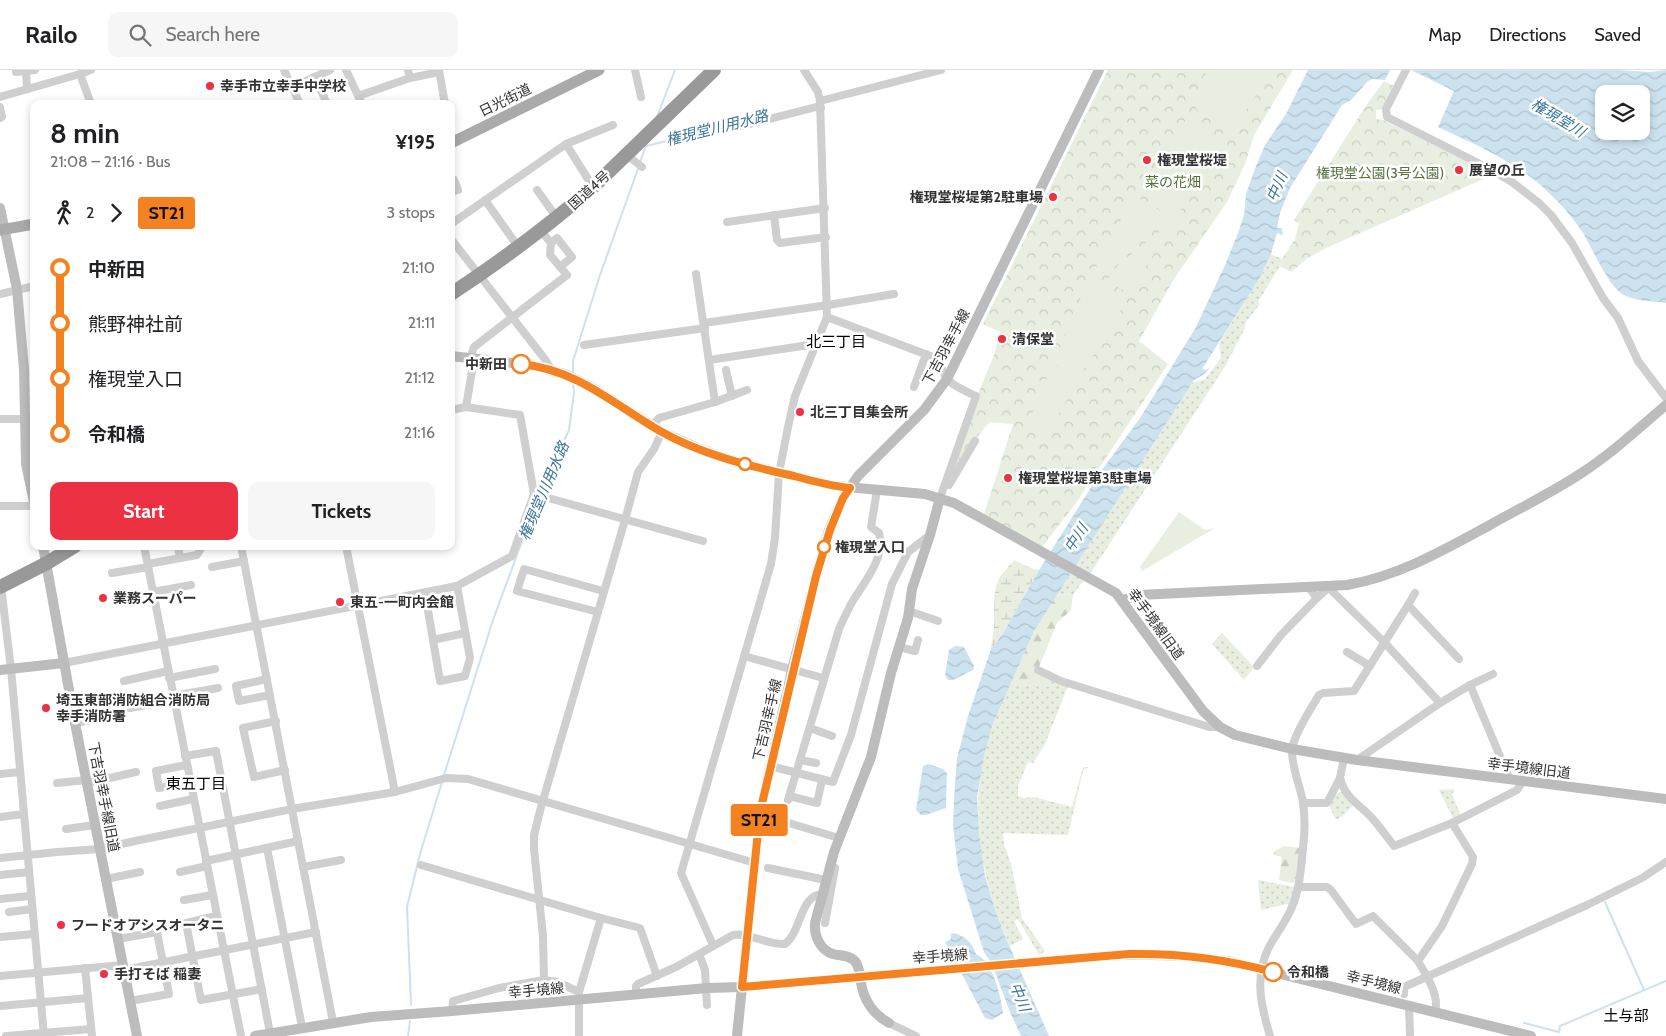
<!DOCTYPE html>
<html lang="en">
<head>
<meta charset="utf-8">
<style>
	:root { --surface:#fff; --page:#f6f6f6; --text:#202124; --muted:#757577; --line:#e0e0e0; --accent:#ec3142 }
	body { margin:0; font-family:Cabin,"Noto Sans JP",sans-serif; background:var(--page); color:var(--text); height:100vh; display:flex; flex-direction:column; font-size:19px; white-space:nowrap }
	* { box-sizing:border-box; margin:0 }
	p { font-size:16px; color:var(--muted) }
	.icon { flex:none; width:28px; height:28px; fill:none; stroke:currentColor; stroke-width:2; stroke-linecap:round; stroke-linejoin:round }
	.map { position:relative; flex:1; overflow:hidden }
	.details { position:absolute; left:30px; top:30px; width:425px; height:450px; display:flex; flex-direction:column; background:var(--surface); border-radius:10px; box-shadow:0 2px 8px #0003 }
	.details>* { flex:none }
	.badge { padding:0 10px; border-radius:4px; font-size:18px; line-height:32px }
	.fabs { position:absolute; left:1595px; top:15px; display:grid; gap:10px }
	.fabs a { display:grid; place-items:center; width:55px; height:55px; border-radius:10px; background:var(--surface); box-shadow:0 2px 8px #0003; font-size:25px }
	.map>.badge { position:absolute; translate:-50% -50%; box-shadow:0 0 0 2px #fff }
	.legs { display:flex; align-items:center; gap:8px; height:55px; padding:0 20px; font-size:16px }
	.legs p { margin-inline-start:auto }
	.summary { display:flex; align-items:center; justify-content:space-between; height:85px; padding:0 20px }
	h1 { font-size:28px; font-weight:700; line-height:38px }
	.primary-button { display:flex; gap:10px; margin-top:auto; padding:10px 20px }
	.primary-button a { flex:1; height:58px; border-radius:10px; background:var(--accent); color:#fff; font-size:20px; font-weight:700; line-height:58px; text-align:center }
	.primary-button a+a { background:var(--page); color:var(--text) }
	ul { padding:0 20px; list-style:none }
	li { display:flex; align-items:center; gap:18px; height:55px; font-size:19px }
	li i { display:grid; place-items:center; width:8px; height:100%; margin:0 6px; background:currentColor }
	li i::after { content:''; width:12px; height:12px; margin:-6px; border:4px solid; border-radius:50%; background:var(--surface) }
	li p { margin-inline-start:auto }
	li:first-child i { background:linear-gradient(#0000 50%,currentColor 0) }
	li:last-child i { background:linear-gradient(currentColor 50%,#0000 0) }
	header { display:flex; align-items:center; gap:30px; box-sizing:border-box; height:70px; padding:0 25px; background:var(--surface); border-bottom:1px solid var(--line) }
	header strong { font-size:24px }
	nav { display:flex; gap:28px; margin-inline-start:auto; font-size:18px }
	.search { width:350px; height:45px; background:var(--page); display:flex; align-items:center; gap:12px; box-sizing:border-box; padding:0 18px; border-radius:10px; color:var(--muted); font-size:19px }
	.map>svg:first-child { display:block }
	.grass { fill:url(#grass-dots) }
	.forest { fill:url(#forest-firs) }
	.wetland { fill:url(#wetland-marsh) }
	.park { fill:url(#park-crowns) }
	.garden { fill:#e8efe0 }
	.water { fill:url(#water-waves); fill-rule:evenodd }
	.lines { fill:none; stroke-linecap:round; stroke-linejoin:round }
	.stream { stroke:#cce2ef; stroke-width:2 }
	.street { stroke:#cfcfcf; stroke-width:8 }
	.secondary { stroke:#bcbcbc; stroke-width:10 }
	.primary { stroke:#aaa; stroke-width:11 }
	.highway { stroke:#999; stroke-width:14 }
	.line-1-casing { stroke:#fff; stroke-width:11 }
	.line-1 { stroke:#f58220; stroke-width:8 }
	.poi-dot { fill:#ec3142; stroke:#fff; stroke-width:2 }
	.stop-1-dot { fill:#fff; stroke:#f58220; stroke-width:2.5 }
	.labels { text-anchor:middle; dominant-baseline:central; stroke-width:5; stroke-linejoin:round; paint-order:stroke }
	.poi-label { font-size:14px; font-weight:bold; fill:#323232; stroke:#fff; text-anchor:start }
	.street-label { font-size:14px; fill:#323232; stroke:#fff }
	.park-label { font-size:14px; fill:#56703c; stroke:#fff }
	.stop-label { font-size:14px; font-weight:bold; fill:#323232; stroke:#fff; text-anchor:start }
	.water-label { font-size:15px; font-style:italic; fill:#3b7698; stroke:#fff }
	.neighbourhood-label { font-size:15px; fill:#000; stroke:#fff }
</style>
</head>
<body>
<header>
<strong>Railo</strong>
<div class="search"><svg class="icon" aria-label="search" viewBox="0 0 24 24"><circle cx="10" cy="10" r="6"/><path d="M15 15l6 6"/></svg>Search here</div>
<nav><a>Map</a><a>Directions</a><a>Saved</a></nav>
</header>
<div class="map">
<svg width="1666" height="966" viewBox="0 0 1666 966">
	<defs>
		<pattern id="grass-dots" width="8" height="8" patternUnits="userSpaceOnUse" patternTransform="scale(1.25)"><rect width="8" height="8" fill="#e8efe0"/><path d="M2 2h.1M6 6h.1" fill="none" stroke="#c7cdc1" stroke-width="1.8" stroke-linecap="round"/></pattern>
		<pattern id="forest-firs" width="22" height="20" patternUnits="userSpaceOnUse" patternTransform="scale(1.25)"><rect width="22" height="20" fill="#e8efe0"/><path d="M5 1l3.5 6h-7zM16 11l3.5 6h-7z" fill="#c7cdc1"/></pattern>
		<pattern id="wetland-marsh" width="20" height="14" patternUnits="userSpaceOnUse" patternTransform="scale(1.25)"><rect width="20" height="14" fill="#e8efe0"/><path d="M1 5h8M5 5V1M11 12h8M15 12V8" fill="none" stroke="#c7cdc1"/></pattern>
		<pattern id="park-crowns" width="20" height="18" patternUnits="userSpaceOnUse" patternTransform="scale(1.25)"><rect width="20" height="18" fill="#e8efe0"/><path d="M2 6a3 3 0 1 1 6 0M12 15a3 3 0 1 1 6 0" fill="none" stroke="#c7cdc1"/></pattern>
		<pattern id="water-waves" width="16" height="10" patternUnits="userSpaceOnUse" patternTransform="scale(1.25)"><rect width="16" height="10" fill="#cce2ef"/><path d="M0 5q4-4 8 0t8 0" fill="none" stroke="#b0c2cd"/></pattern>
	</defs>
	<rect width="100%" height="100%" fill="#fff"/>
	<!-- grass -->
	<g class="grass">
		<path d="M1271,184L1282,189L1280,196L1258,232L1260,234L1246,252L1244,260L1226,295L1090,504L1075,496L1192,313L1205,309L1221,288L1219,273L1259,209Z"/>
		<path d="M1072,501L1085,508L1073,525L1056,524Z"/>
		<path d="M1222,563L1254,597L1244,610L1212,574Z"/>
		<path d="M1044,607L1068,616L1045,674L1033,693L1028,692L1018,716V726L1024,728L1034,727L1072,737L1083,697H1088L1083,701L1068,765L1003,763L1004,774L1011,794L1022,848L1045,881L1039,885L1018,849L1014,851L1023,869L1010,876C979,807 966,728 992,656C998,641 1005,627 1011,613C1022,618 1032,615 1044,613Z"/>
		<path d="M1455,719L1452,724L1461,746L1454,750L1439,720Z"/>
		<path d="M1339,722H1342L1354,734L1344,745L1336,750L1329,735L1333,726Z"/>
		<path d="M1258,810L1294,817L1295,819L1290,836L1287,834L1261,840Z"/>
	</g>
	<!-- forest -->
	<g class="forest">
		<path d="M1056,524L1073,525L1071,540L1057,553L1037,602L1044,607V613C1032,615 1022,618 1011,613L1034,561Z"/>
		<path d="M1284,776L1301,778L1298,811L1292,813L1279,810L1282,787L1273,785L1275,781Z"/>
	</g>
	<!-- wetland -->
	<path class="wetland" d="M1014,490L1033,499L1039,500L1002,565L991,579L994,557V529L996,516L999,508Z"/>
	<!-- park -->
	<g class="park">
		<path d="M1108,0H1293L1254,65L1245,94L1227,132L1174,209L1139,271L1168,294L1076,433L1042,477L984,444L1013,354L990,352L987,355L971,375L947,414L978,324L994,285L1000,262L983,254Z"/>
		<path d="M1384,11L1394,16L1383,39L1376,40V49L1383,50L1488,102V107L1326,178L1308,188L1291,202L1280,196L1282,189L1295,169L1299,153L1294,150L1365,37Z"/>
	</g>
	<!-- garden -->
	<g class="garden">
		<path d="M1207,0H1272L1235,57L1229,59L1197,40L1194,33Z"/>
		<path d="M1191,49L1219,71L1221,78L1190,128L1178,143L1141,119L1185,51Z"/>
		<path d="M1136,126L1164,143C1154,155 1144,165 1132,174C1127,178 1120,180 1115,184C1111,188 1105,202 1101,208L1094,202L1114,161Z"/>
		<path d="M1168,146L1175,150L1129,224L1107,211L1117,196L1126,188L1159,163L1160,157Z"/>
		<path d="M1089,208L1126,231L1101,274L1080,304L1056,287Z"/>
		<path d="M1053,293L1078,309L1063,337L1044,366L1027,357Z"/>
		<path d="M1179,442L1205,460L1215,458L1142,501L1140,497Z"/>
	</g>
	<!-- water -->
	<g class="water">
		<path d="M1308,0H1390L1385,10L1372,9L1367,12L1351,30L1342,35L1290,118L1280,143L1277,158H1282L1283,165L1277,163L1271,184L1259,209L1202,299L1206,300L1210,297L1206,303L1194,310L1034,561L992,656L984,686L977,727L979,763L985,806L995,839L1005,866L1049,966H1021L1010,942L992,894L984,882L958,799L953,755L954,729L957,688L968,646L991,579L1002,565L1039,500L1102,400L1140,348L1195,259L1225,195L1238,163L1244,145L1246,124L1256,96L1265,75L1286,44Z"/>
		<path d="M1411,0H1617L1650,2L1666,0V233C1652,231 1633,231 1622,224C1608,215 1592,178 1583,163C1573,148 1562,135 1548,122C1517,92 1476,75 1438,57L1454,21ZM1604,24H1641V61H1604Z"/>
		<path d="M955,576L964,577L974,596L973,600L953,610H948L945,605L949,580Z"/>
		<path d="M928,694L943,699L947,703L946,736V738L926,745H921L916,740L923,696Z"/>
		<path d="M954,863C966,867 972,872 976,884C993,891 1001,927 1003,943L992,950L985,948L945,872L951,869V864Z"/>
	</g>
	<g class="lines">
		<!-- stream -->
		<g class="stream">
			<path d="M657,47L675,0"/>
			<path d="M646,76L741,53"/>
			<path d="M640,92L647,73"/>
			<path d="M573,303V291L600,205L639,96"/>
			<path d="M540,424L569,360L574,322L573,313"/>
			<path d="M444,705L493,550L538,428"/>
			<path d="M1605,832L1644,920"/>
			<path d="M411,935L407,837L420,784L442,712"/>
			<path d="M1524,953L1559,962L1560,956L1666,911"/>
			<path d="M408,966L410,951"/>
		</g>
		<!-- street -->
		<g class="street">
			<path d="M16,0V2L35,0"/>
			<path d="M284,0L300,34"/>
			<path d="M346,0L362,34"/>
			<path d="M439,0L445,34"/>
			<path d="M635,0L641,27"/>
			<path d="M1406,0L1386,39L1387,47L1490,99L1512,112L1539,133L1551,145L1572,173L1603,228L1618,248L1638,291L1666,328"/>
			<path d="M26,1L27,19"/>
			<path d="M80,4L91,0"/>
			<path d="M315,7L327,34"/>
			<path d="M410,8L439,2"/>
			<path d="M293,17L330,0"/>
			<path d="M358,26L410,8L408,0"/>
			<path d="M0,27L80,4L91,34"/>
			<path d="M820,31L941,0"/>
			<path d="M0,37L2,47L0,48"/>
			<path d="M742,56L816,37L821,38"/>
			<path d="M566,74L593,117"/>
			<path d="M627,85L642,97"/>
			<path d="M537,120L557,148"/>
			<path d="M451,122L458,120L454,110"/>
			<path d="M485,130L519,178"/>
			<path d="M774,145L777,170L780,173L826,167"/>
			<path d="M727,152L825,138"/>
			<path d="M451,154L566,74L613,55"/>
			<path d="M541,161L551,173L557,168L572,187L560,197"/>
			<path d="M451,169L544,288L551,299"/>
			<path d="M696,204L715,332"/>
			<path d="M0,224L34,216"/>
			<path d="M827,247L941,290C940,312 959,318 976,326L940,428"/>
			<path d="M704,253L828,235L894,224"/>
			<path d="M584,275L705,258"/>
			<path d="M470,288L474,277L567,205L550,185L551,173"/>
			<path d="M474,289L466,337L520,345L534,424L703,471"/>
			<path d="M709,290L816,274"/>
			<path d="M726,300L732,326"/>
			<path d="M914,317L926,284"/>
			<path d="M451,340L466,337"/>
			<path d="M0,349H25"/>
			<path d="M652,356L659,348L715,332L747,320"/>
			<path d="M949,415L975,371"/>
			<path d="M0,436H34"/>
			<path d="M144,476L241,966"/>
			<path d="M178,476L180,488"/>
			<path d="M241,476L333,952"/>
			<path d="M346,476L395,722"/>
			<path d="M148,494L197,485L202,477L204,476"/>
			<path d="M212,497L244,491"/>
			<path d="M112,503L148,497"/>
			<path d="M1,516L11,599L44,966"/>
			<path d="M153,522L191,515"/>
			<path d="M425,523L440,611L465,606L470,588L457,516"/>
			<path d="M1317,528L1325,521L1327,516L1384,572L1440,633L1470,615L1510,710"/>
			<path d="M1408,535L1415,523"/>
			<path d="M909,541L938,551"/>
			<path d="M598,542L517,521L524,499L603,521"/>
			<path d="M433,570L465,563"/>
			<path d="M899,577L915,581L918,570"/>
			<path d="M1347,582L1370,596"/>
			<path d="M744,586L823,608"/>
			<path d="M64,593L457,516L512,486L534,424"/>
			<path d="M1257,596L1281,565L1317,528L1308,517"/>
			<path d="M1038,600L1061,611L1209,657H1220"/>
			<path d="M169,608L215,599"/>
			<path d="M267,609L236,616L239,631L270,625"/>
			<path d="M124,611L168,601"/>
			<path d="M1470,615L1493,604"/>
			<path d="M173,626L218,618"/>
			<path d="M130,638L173,630"/>
			<path d="M276,651L243,658L254,707L285,700"/>
			<path d="M75,653L111,646"/>
			<path d="M810,658L832,666"/>
			<path d="M185,686L216,681L270,963"/>
			<path d="M800,690L816,693"/>
			<path d="M1357,690L1440,633"/>
			<path d="M186,695L156,701L159,718L190,712"/>
			<path d="M770,696L833,712L851,665L892,514L908,482L930,465"/>
			<path d="M0,704L20,702"/>
			<path d="M1340,708C1345,728 1358,733 1372,748C1380,757 1387,767 1394,776L1452,753L1517,720L1523,711"/>
			<path d="M57,713L87,710"/>
			<path d="M87,713L136,702"/>
			<path d="M789,726L817,733L822,710"/>
			<path d="M788,730L839,559C843,550 847,542 851,534C863,513 886,489 879,463L871,457L877,420"/>
			<path d="M1303,733H1327L1340,708L1344,688"/>
			<path d="M160,736L193,729"/>
			<path d="M0,747L24,744"/>
			<path d="M782,751L839,768"/>
			<path d="M66,759L95,755"/>
			<path d="M267,778L302,957"/>
			<path d="M0,788L57,782L100,779L135,771L292,739L395,722L446,708L468,709L755,793"/>
			<path d="M206,791L298,771"/>
			<path d="M421,795L601,848L579,922V966"/>
			<path d="M303,797L341,790"/>
			<path d="M768,798L826,810"/>
			<path d="M180,802L207,796"/>
			<path d="M0,805L29,802"/>
			<path d="M106,809L140,802"/>
			<path d="M1299,817H1327L1331,820L1356,854L1373,846L1418,891"/>
			<path d="M0,829L30,826"/>
			<path d="M184,830L212,825"/>
			<path d="M9,842L32,839"/>
			<path d="M216,846L186,853L201,930L262,919"/>
			<path d="M601,848L640,858L657,906"/>
			<path d="M825,853L835,798"/>
			<path d="M0,867L34,864"/>
			<path d="M118,869L157,862L169,924L130,931"/>
			<path d="M713,875L681,803L771,494L775,468L779,403L788,357L795,326L827,247L820,31L818,22L804,0"/>
			<path d="M699,884L705,900L707,935"/>
			<path d="M85,898L92,966"/>
			<path d="M124,900L316,862"/>
			<path d="M0,906L123,895"/>
			<path d="M544,910L543,866L534,779V765L541,737L625,450L638,402L654,379L662,362"/>
			<path d="M1404,924V917L1587,835L1642,808L1666,792"/>
			<path d="M636,925V916L638,914L676,897L733,865C749,862 766,875 785,874C800,863 800,831 817,825L821,826"/>
			<path d="M1409,935L1410,966"/>
			<path d="M0,936L88,928"/>
			<path d="M452,941L453,931L499,918L544,910L557,912L579,922"/>
			<path d="M1435,942C1440,925 1426,905 1418,891L1442,856L1472,794L1473,787L1452,753"/>
			<path d="M889,953L916,966"/>
			<path d="M6,966L91,959"/>
			<path d="M1270,966C1261,936 1254,907 1269,877C1276,864 1286,852 1292,837C1300,818 1301,798 1303,778C1305,763 1305,747 1303,732C1300,716 1291,695 1292,679C1294,664 1311,638 1319,625L1323,623L1354,621L1408,535L1459,589"/>
		</g>
		<!-- secondary -->
		<g class="secondary">
			<path d="M0,138L17,219L24,299L26,394L34,432"/>
			<path d="M451,286L531,295L565,304L591,317L662,362L700,379L733,391L835,416L925,424L954,433L1116,523L1203,641L1220,657L1235,665L1292,679L1357,690L1666,729"/>
			<path d="M43,476L75,653L137,966"/>
			<path d="M1123,530L1139,525L1347,515C1399,506 1444,480 1490,455C1520,438 1551,423 1580,404C1611,384 1638,359 1666,335"/>
			<path d="M0,600L64,593"/>
			<path d="M889,953C873,944 864,931 861,913C860,906 860,898 855,891C849,885 841,886 833,884C820,880 814,866 815,853L834,782L871,687L891,603L908,548L912,519L930,465L940,428"/>
			<path d="M255,966L371,947L452,941L707,918L742,917L1103,886C1147,883 1189,885 1232,892L1531,966"/>
			<path d="M737,966L760,742L792,600L816,506L829,460L843,428L858,406L924,340L947,309L1099,0"/>
		</g>
		<!-- primary -->
		<g class="primary">
			<path d="M451,73L599,0"/>
			<path d="M0,160L34,154"/>
		</g>
		<!-- highway -->
		<g class="highway">
			<path d="M451,224C501,191 548,156 593,117L714,0"/>
			<path d="M0,517L47,493L75,476"/>
		</g>
	</g>
	<g class="lines">
		<!-- line-1 casing -->
		<g class="line-1-casing">
			<path id="line-1" d="M521,294C578,300 613,334 660,361C700,384 749,396 794,406C812,411 831,416 850,418L843,428L830,460L816,506L760,742L742,917L1129,884C1178,883 1226,889 1273,902"/>
		</g>
		<!-- line-1 -->
		<use href="#line-1" class="line-1"/>
	</g>
	<!-- markers -->
	<g class="poi-dot">
		<circle cx="210" cy="16" r="5"/>
		<circle cx="1147" cy="90" r="5"/>
		<circle cx="1459" cy="100" r="5"/>
		<circle cx="1053" cy="127" r="5"/>
		<circle cx="1002" cy="269" r="5"/>
		<circle cx="800" cy="342" r="5"/>
		<circle cx="1008" cy="408" r="5"/>
		<circle cx="103" cy="528" r="5"/>
		<circle cx="340" cy="532" r="5"/>
		<circle cx="46" cy="638" r="5"/>
		<circle cx="61" cy="855" r="5"/>
		<circle cx="104" cy="904" r="5"/>
	</g>
	<g class="stop-1-dot">
		<circle cx="521" cy="294" r="9"/>
		<circle cx="745" cy="394" r="6"/>
		<circle cx="824" cy="477" r="6"/>
		<circle cx="1273" cy="902" r="9"/>
	</g>
	<g class="labels">
		<!-- poi labels -->
		<g class="poi-label">
			<text x="220" y="16">幸手市立幸手中学校</text>
			<text x="1157" y="90">権現堂桜堤</text>
			<text x="1469" y="100">展望の丘</text>
			<text x="1043" y="127" text-anchor="end">権現堂桜堤第2駐車場</text>
			<text x="1012" y="269">清保堂</text>
			<text x="810" y="342">北三丁目集会所</text>
			<text x="1018" y="408">権現堂桜堤第3駐車場</text>
			<text x="113" y="528">業務スーパー</text>
			<text x="350" y="532">東五-一町内会館</text>
			<text x="56" y="630">埼玉東部消防組合消防局<tspan x="56" dy="16">幸手消防署</tspan></text>
			<text x="71" y="855">フードオアシスオータニ</text>
			<text x="114" y="904">手打そば 稲妻</text>
		</g>
		<!-- street labels -->
		<g class="street-label">
			<text transform="translate(505 30) rotate(-26)">日光街道</text>
			<text transform="translate(589 120) rotate(-42)">国道4号</text>
			<text transform="translate(946 277) rotate(-62)">下吉羽幸手線</text>
			<text transform="translate(1156 554) rotate(54)">幸手境線旧道</text>
			<text transform="translate(767 650) rotate(-77)">下吉羽幸手線</text>
			<text transform="translate(1529 698) rotate(7)">幸手境線旧道</text>
			<text transform="translate(104 727) rotate(79)">下吉羽幸手線旧道</text>
			<text transform="translate(940 886) rotate(-4)">幸手境線</text>
			<text transform="translate(1374 912) rotate(14)">幸手境線</text>
			<text transform="translate(536 920) rotate(-5)">幸手境線</text>
		</g>
		<!-- park labels -->
		<g class="park-label">
			<text x="1380" y="103">権現堂公園(3号公園)</text>
			<text x="1173" y="112">菜の花畑</text>
		</g>
		<!-- stop labels -->
		<g class="stop-label">
			<text x="507" y="294" text-anchor="end">中新田</text>
			<text x="835" y="477">権現堂入口</text>
			<text x="1287" y="902">令和橋</text>
		</g>
		<!-- water labels -->
		<g class="water-label">
			<text transform="translate(1558 48) rotate(31)">権現堂川</text>
			<text transform="translate(717 58) rotate(-14)">権現堂川用水路</text>
			<text transform="translate(1277 117) rotate(-66)">中川</text>
			<text transform="translate(544 421) rotate(-67)">権現堂川用水路</text>
			<text transform="translate(1076 468) rotate(-57)">中川</text>
			<text transform="translate(1020 927) rotate(68)">中川</text>
		</g>
		<!-- neighbourhood labels -->
		<g class="neighbourhood-label">
			<text x="836" y="272">北三丁目</text>
			<text x="196" y="714">東五丁目</text>
			<text x="1626" y="946">土与部</text>
		</g>
	</g>
</svg>
<div class="fabs">
<a><svg class="icon" aria-label="layers" viewBox="0 0 24 24"><path d="M12 4l9 5-9 5-9-5zM3 14l9 5 9-5"/></svg></a>
</div>
<b class="badge" style="left:759px;top:750px;background:#f58220;color:#111">ST21</b>
<section class="details">
<div class="summary"><div><h1>8 min</h1><p>21:08 – 21:16 · Bus</p></div><b>¥195</b></div>
<div class="legs"><svg class="icon" aria-label="walk" viewBox="0 0 24 24"><circle cx="13" cy="4" r="2"/><path d="M13 8l-2 6 4 7M11 14l-3 7M7 12l3-4h3l4 4"/></svg>2<svg class="icon" aria-label="forward" viewBox="0 0 24 24"><path d="M9 5l7 7-7 7"/></svg><b class="badge" style="background:#f58220;color:#111">ST21</b><p>3 stops</p></div>
<ul>
<li><i style="color:#f58220"></i><b>中新田</b><p>21:10</p></li>
<li><i style="color:#f58220"></i><span>熊野神社前</span><p>21:11</p></li>
<li><i style="color:#f58220"></i><span>権現堂入口</span><p>21:12</p></li>
<li><i style="color:#f58220"></i><b>令和橋</b><p>21:16</p></li>
</ul>
<div class="primary-button"><a>Start</a><a>Tickets</a></div>
</section>
</div>
</body>
</html>
